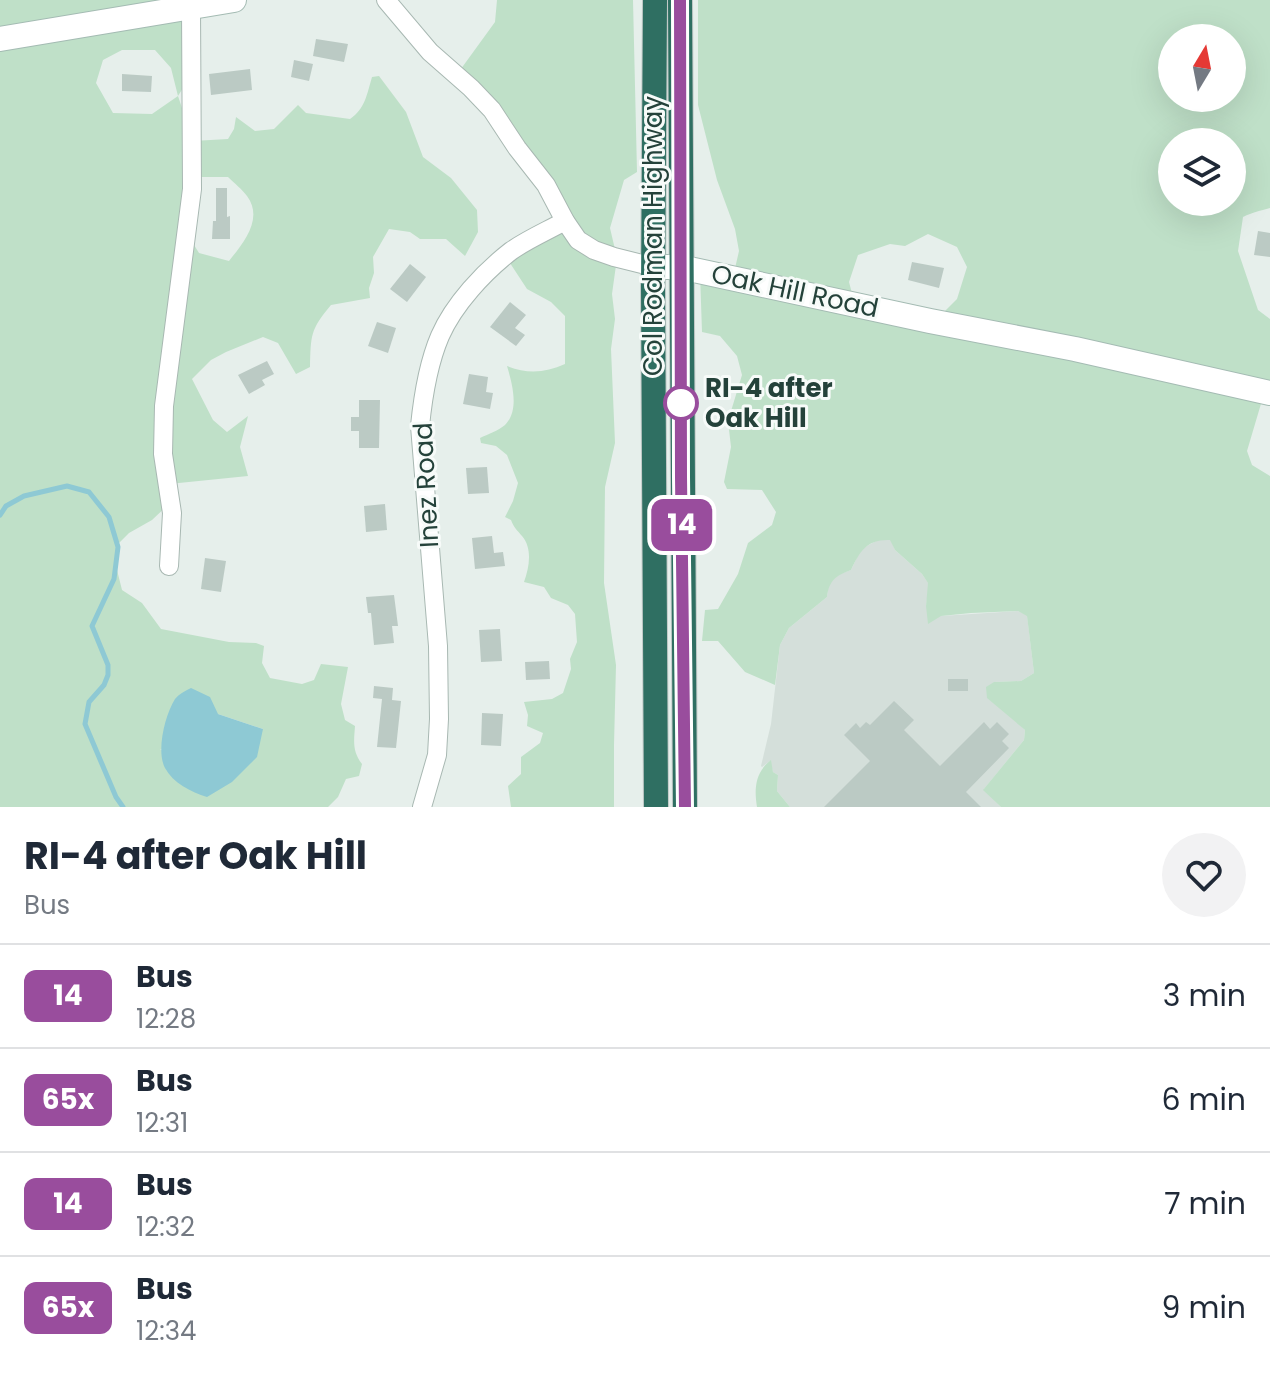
<!DOCTYPE html>
<html lang="en">
<head>
<meta charset="utf-8">
<style>
	:root { --surface:#fff; --page:#f2f2f3; --text:#1f2937; --muted:#747a83; --line:#e0e1e3 }
	body { margin:0; font-family:Poppins,sans-serif; background:var(--page); color:var(--text); height:100vh; display:flex; flex-direction:column; font-size:30px; white-space:nowrap }
	* { box-sizing:border-box; margin:0 }
	p { font-size:26px; color:var(--muted) }
	.icon { flex:none; width:44px; height:44px; fill:none; stroke:currentColor; stroke-width:2; stroke-linecap:round; stroke-linejoin:round }
	.map { position:relative; height:807px; overflow:hidden }
	.side { display:flex; flex-direction:column; background:var(--surface); flex:1 }
	.side>* { flex:none }
	.badge { padding:0 16px; border-radius:12px; font-size:28px; line-height:52px }
	.needle { width:52px; rotate:10deg }
	.buttons { position:absolute; left:1158px; top:24px; display:grid; gap:16px }
	.buttons a { display:grid; place-items:center; width:88px; height:88px; border-radius:50%; background:var(--surface); box-shadow:0 8px 32px #0002; font-size:40px }
	.map>.badge { position:absolute; translate:-50% -50%; box-shadow:0 0 0 4px #fff }
	.round { display:grid; place-items:center; flex:none; width:84px; height:84px; border-radius:42px; background:var(--page) }
	.overview { display:flex; align-items:center; justify-content:space-between; height:136px; padding:0 24px }
	h1 { font-size:38px; font-weight:700; line-height:60px }
	ul { padding:0; list-style:none }
	li { display:flex; align-items:center; gap:24px; height:104px; padding:0 24px; border-top:2px solid var(--line) }
	li div { flex:1 }
	li b { display:block; font-size:30px }
	li em { font-style:normal }
	li .badge { min-width:88px; font-weight:700; text-align:center }
	.map>svg:first-child { display:block }
	.built { fill:#d4dfda }
	.green { fill:#bfe0c8; fill-rule:evenodd }
	.water { fill:#8ec9d4 }
	.lines { fill:none; stroke-linecap:round; stroke-linejoin:round }
	.stream { stroke:#8ec9d4; stroke-width:5 }
	.building { fill:#bbcac4 }
	.street-casing { stroke:#a8b8b2; stroke-width:20 }
	.secondary-casing { stroke:#a4bbb3; stroke-width:26 }
	.highway-casing { stroke:#c2cac8; stroke-width:26 }
	.street { stroke:#fff; stroke-width:18 }
	.secondary { stroke:#fff; stroke-width:24 }
	.highway { stroke:#2f6f62; stroke-width:24 }
	.line-casing { stroke:#fff; stroke-width:18 }
	.line { stroke:#994d9d; stroke-width:12 }
	.stop-dot { fill:#fff; stroke:#994d9d; stroke-width:4 }
	.labels { text-anchor:middle; dominant-baseline:central; stroke-width:6; stroke-linejoin:round; paint-order:stroke }
	.street-label { font-size:26px; fill:#24423a; stroke:#f7fbf9 }
	.stop-label { font-size:26px; font-weight:bold; fill:#24423a; stroke:#f7fbf9; text-anchor:start }
</style>
</head>
<body>
<div class="map">
<svg width="1270" height="807" viewBox="0 0 1270 807">
	<rect width="100%" height="100%" fill="#e6efeb"/>
	<!-- built -->
	<path class="built" d="M880,539L891,540L895,550L922,574L929,584L926,606L941,616L1018,611L1027,615L1034,673L1021,681L994,682L1010,716L1025,730L1024,740L984,789L1001,807H790L777,791L778,775L773,772L770,761L762,767L761,766L771,724L780,645L789,628L827,597L828,586L837,575L851,570L861,549Z"/>
	<!-- green -->
	<g class="green">
		<path d="M0,0H156L157,10L183,8L191,75L178,96L193,141L228,139L234,129L236,117L255,131L274,129L298,105L306,113L350,119C365,109 367,94 372,77L379,76L406,112L423,157L451,178L477,210L478,232L465,256L446,239H420L410,232L389,229L373,257L374,273L369,288L370,298L331,305C310,330 311,335 310,367L296,374L278,343L263,337L226,352L211,360L192,379L213,420L227,432L248,416L240,447L248,476L169,484L170,503L152,520L129,533L118,544L116,566L122,590L142,603L161,629L229,642L256,643L264,646L262,663L270,678L302,684L314,680L321,664L348,667L341,704L345,720L355,726C354,741 352,751 362,764L359,776L346,779L338,797L328,807H0ZM122,50H155L171,68L178,96L152,114L113,113L96,83L103,60ZM195,177H228C234,183 242,189 247,196C264,219 243,243 229,261L199,253L186,232ZM218,714L263,729L160,750Z"/>
		<path d="M497,0H633L637,172L624,180L610,228L617,258L612,294L615,319L611,349L615,443L605,487L604,583L616,665L614,745V807H511L508,786L521,774V757L540,743L543,733L527,726L528,715L524,702L552,699L563,693L571,669L570,659L577,642L575,614L568,605L551,598L544,587L524,582C529,568 533,549 522,536C517,530 514,528 511,520L505,517L513,501L518,483L507,455L496,446L481,443L480,438C488,434 498,431 505,425C520,410 512,383 507,366C527,374 545,373 565,364V316L551,302L527,289L506,257L561,221L458,73L495,22Z"/>
		<path d="M698,0H1270V208C1260,211 1253,212 1243,217L1238,251L1258,310L1270,319V397H1263L1247,451L1252,465L1270,476V807H1001L983,790L1024,740L1025,730L987,698L986,687L994,682L1021,681L1034,673L1027,616L1018,611L971,613L941,616L928,624L926,606L928,583L922,574L895,550L890,540C867,539 860,551 851,570C837,575 829,580 827,597L789,628L780,645L775,685L745,672L718,641H702L705,610L718,609L738,574L748,543L772,525L776,512L762,490L727,489L724,482L731,447L728,421L742,375L737,356L720,336L702,332L700,273L733,277L739,251L735,229L717,180L698,105ZM1172,38H1232V98H1172ZM1172,142H1232V202H1172ZM928,234L957,247L967,267L957,299L936,320L854,301L849,282L858,255L890,244L905,246Z"/>
		<path d="M771,760L773,772L778,775L777,791L790,807H757C754,789 755,772 771,760Z"/>
	</g>
	<!-- water -->
	<path class="water" d="M191,688L210,697L218,714L263,729L257,757L232,782L207,797C191,792 173,783 165,768C156,751 165,715 175,699C179,694 185,691 191,688Z"/>
	<g class="lines">
		<!-- stream -->
		<path class="stream" d="M0,515L6,506L24,496L67,486L89,492L109,517L118,547L114,579L92,626L108,665V675L104,685L89,702L85,724L116,797L123,807"/>
	</g>
	<!-- building -->
	<g class="building">
		<path d="M316,39L348,44L344,62L313,56Z"/>
		<path d="M294,60L313,64L309,81L291,77Z"/>
		<path d="M250,69L252,90L211,95L209,74Z"/>
		<path d="M122,74L152,76L151,92L122,91Z"/>
		<path d="M216,188H227V217L230,216V239H212L213,221H216Z"/>
		<path d="M1258,231L1270,233V257L1254,255Z"/>
		<path d="M912,262L944,268L939,288L908,280Z"/>
		<path d="M410,264L426,277L407,302L390,289Z"/>
		<path d="M510,302L526,315L515,328L525,335L516,346L490,327Z"/>
		<path d="M377,322L396,328L388,353L368,346Z"/>
		<path d="M267,361L274,374L262,380L265,385L249,394L238,375Z"/>
		<path d="M469,374L488,377L486,392L493,393L490,409L463,404Z"/>
		<path d="M359,400H380L379,448H359V431H351V417H359Z"/>
		<path d="M487,467L489,493L468,494L466,468Z"/>
		<path d="M385,504L387,530L366,532L364,506Z"/>
		<path d="M492,536L494,553L503,552L505,566L475,569L472,538Z"/>
		<path d="M205,558L226,561L221,592L201,589Z"/>
		<path d="M394,595L398,626H392L394,643L374,645L371,613H368L366,597Z"/>
		<path d="M500,629L502,661L481,662L479,630Z"/>
		<path d="M549,661L550,679L526,680L525,662Z"/>
		<rect x="948" y="679" width="20" height="12"/>
		<path d="M374,686L393,688L392,700L401,701L396,748L377,747L382,699L373,698Z"/>
		<path d="M894,701L914,720L904,730L940,766L984,722L990,729L997,722L1009,734L1002,741L1009,748L966,792L981,807H824L870,761L844,735L856,723L860,728L866,722L870,725Z"/>
		<path d="M482,713L503,714L501,746L481,745Z"/>
	</g>
	<g class="lines">
		<!-- street casing -->
		<g class="street-casing">
			<g id="street">
				<path d="M386,0L430,52L471,88L492,110L517,148L546,185L565,221L578,240L594,250L614,257L654,267"/>
				<path d="M169,566L172,513L163,454L164,406L192,189L191,8"/>
				<path d="M422,807L437,755L439,719L438,646L420,426C423,396 428,364 440,336C454,304 484,272 511,251C528,239 547,231 565,221"/>
			</g>
		</g>
		<!-- secondary casing -->
		<g class="secondary-casing">
			<g id="secondary">
				<path d="M0,39L234,0"/>
				<path d="M654,267H680L930,321L1075,349L1270,393"/>
			</g>
		</g>
		<!-- highway casing -->
		<g class="highway-casing">
			<g id="highway">
				<path d="M655,0L653,287L656,807"/>
				<path d="M680,0L685,807"/>
			</g>
		</g>
		<!-- street -->
		<use href="#street" class="street"/>
		<!-- secondary -->
		<use href="#secondary" class="secondary"/>
		<!-- highway -->
		<use href="#highway" class="highway"/>
	</g>
	<g class="lines">
		<!-- line casing -->
		<g class="line-casing">
			<path id="line" d="M680,0L681,477L685,807"/>
		</g>
		<!-- line -->
		<use href="#line" class="line"/>
	</g>
	<!-- markers -->
	<circle class="stop-dot" cx="681" cy="403" r="16"/>
	<g class="labels">
		<!-- street labels -->
		<g class="street-label">
			<text transform="translate(653 236) rotate(-90)">Col Rodman Highway</text>
			<text transform="translate(795 291) rotate(12)">Oak Hill Road</text>
			<text transform="translate(426 485) rotate(-93)">Inez Road</text>
		</g>
		<!-- stop labels -->
		<g class="stop-label">
			<text x="705" y="388">RI-4 after<tspan x="705" dy="30">Oak Hill</tspan></text>
		</g>
	</g>
</svg>
<div class="buttons">
<a><svg class="needle" viewBox="-14 -14 28 28"><path d="M0-13l5 13h-10z" fill="#e53935"/><path d="M0 13l5-13h-10z" fill="#747a83"/></svg></a>
<a><svg class="icon" aria-label="layers" viewBox="0 0 24 24"><path d="M12 4l9 5-9 5-9-5zM3 14l9 5 9-5"/></svg></a>
</div>
<b class="badge" style="left:682px;top:525px;background:#994d9d;color:#fff">14</b>
</div>
<section class="side">
<div class="overview"><div><h1>RI-4 after Oak Hill</h1><p>Bus</p></div><a class="round"><svg class="icon" aria-label="heart" viewBox="0 0 24 24"><path d="M12 20l-8-8c-3-5 5-10 8-4 3-6 11-1 8 4z"/></svg></a></div>
<ul>
<li><span class="badge" style="background:#994d9d;color:#fff">14</span><div><b>Bus</b><p>12:28</p></div><em>3 min</em></li>
<li><span class="badge" style="background:#994d9d;color:#fff">65x</span><div><b>Bus</b><p>12:31</p></div><em>6 min</em></li>
<li><span class="badge" style="background:#994d9d;color:#fff">14</span><div><b>Bus</b><p>12:32</p></div><em>7 min</em></li>
<li><span class="badge" style="background:#994d9d;color:#fff">65x</span><div><b>Bus</b><p>12:34</p></div><em>9 min</em></li>
</ul>
</section>
</body>
</html>
